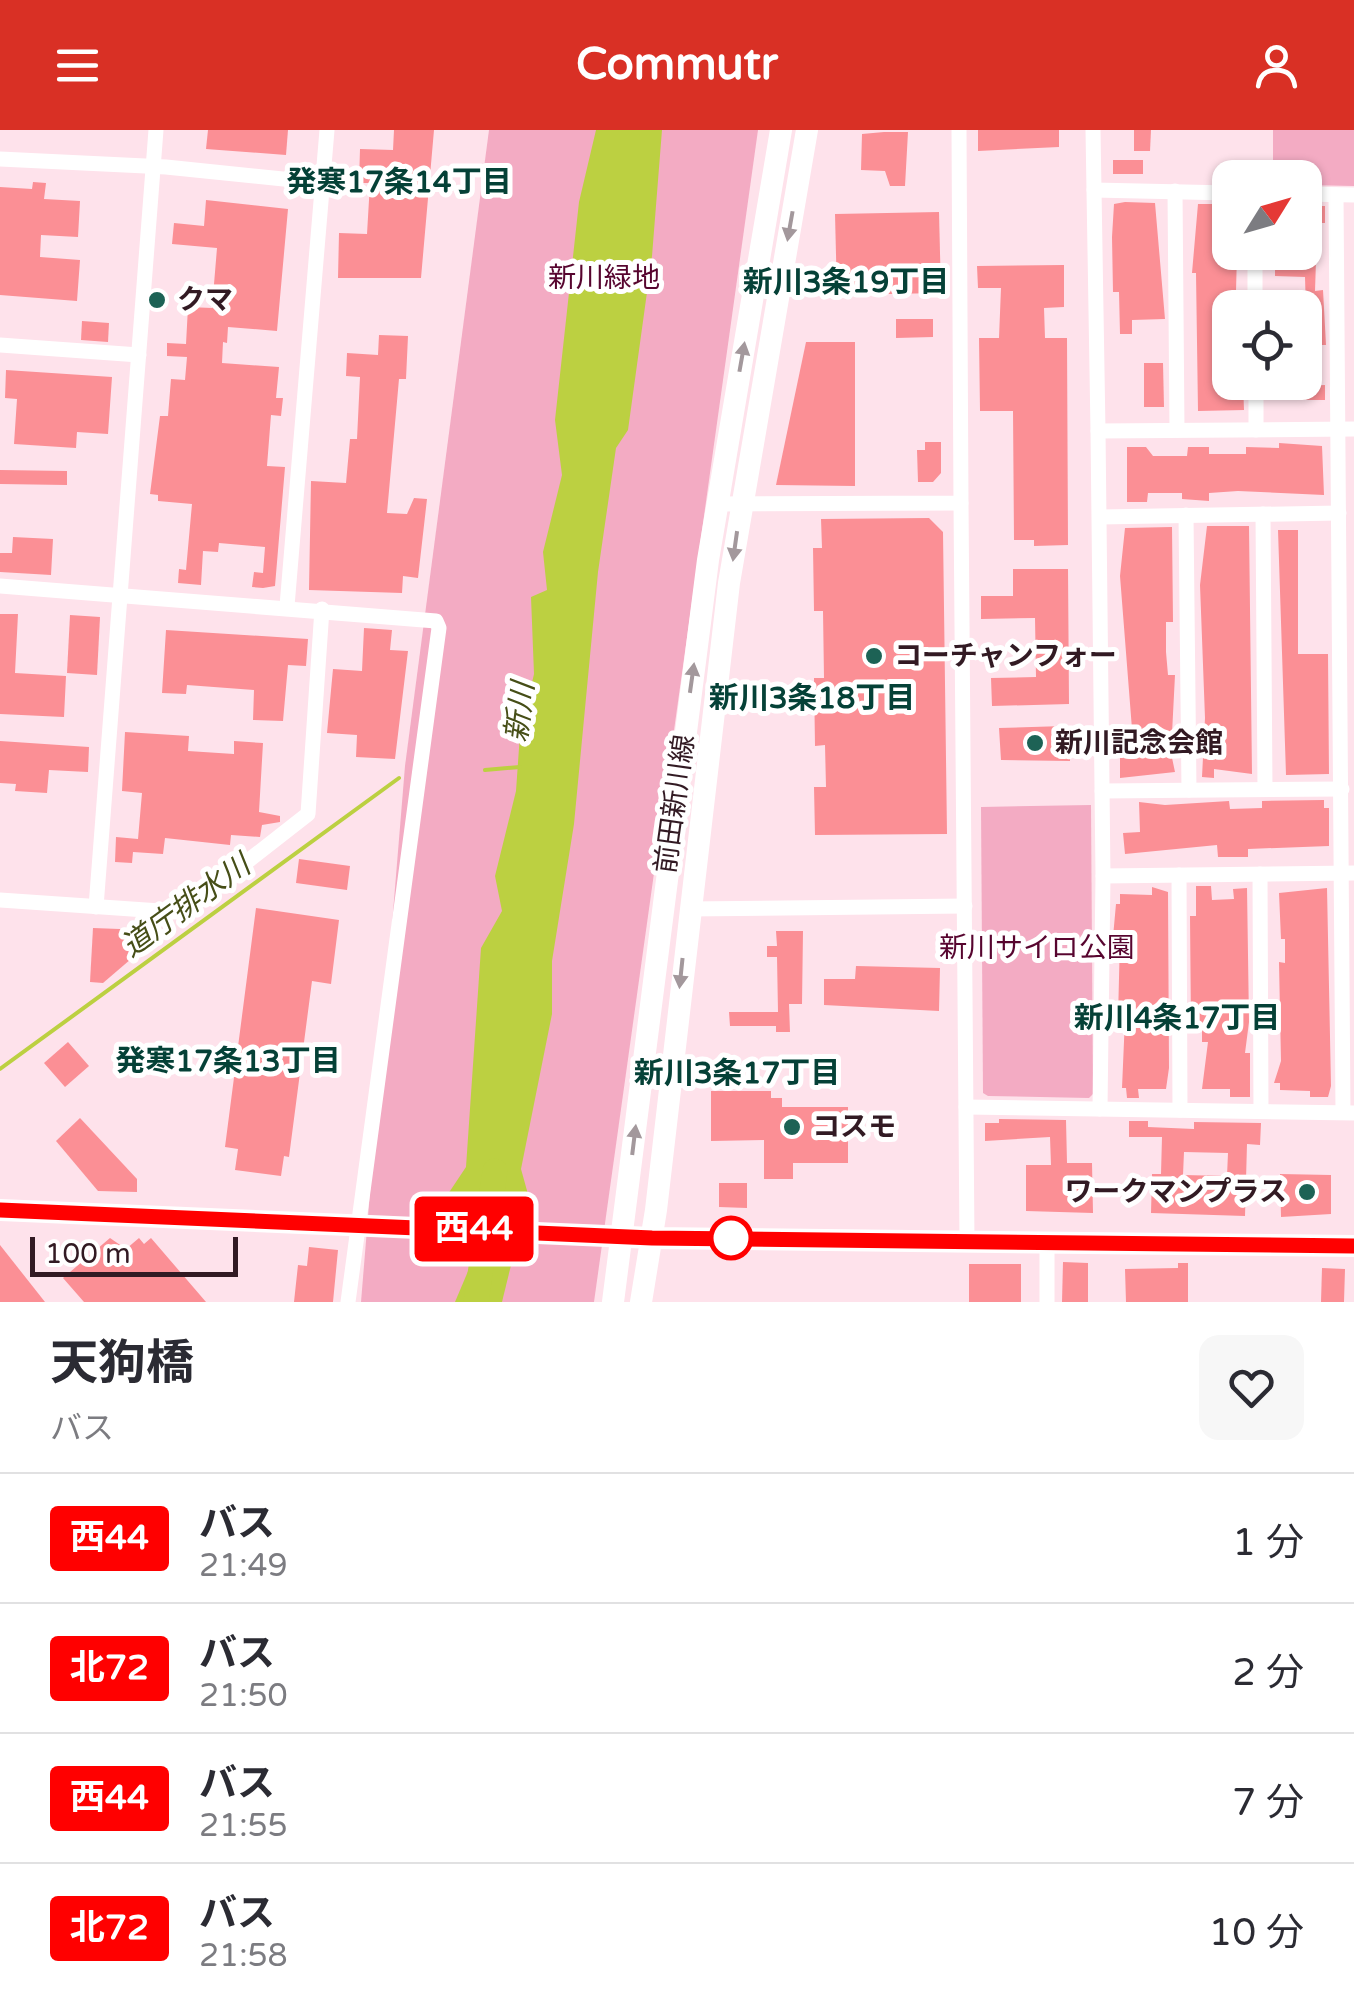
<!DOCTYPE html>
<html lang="ja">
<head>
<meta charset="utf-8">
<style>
	:root { --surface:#fff; --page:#f7f7f7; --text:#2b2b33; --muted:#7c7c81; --line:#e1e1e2; --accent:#d93025 }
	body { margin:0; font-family:"Varela Round","Noto Sans JP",sans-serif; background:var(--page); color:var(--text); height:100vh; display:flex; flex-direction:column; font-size:38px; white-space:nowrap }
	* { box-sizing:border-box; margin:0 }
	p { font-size:32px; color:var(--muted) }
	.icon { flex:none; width:55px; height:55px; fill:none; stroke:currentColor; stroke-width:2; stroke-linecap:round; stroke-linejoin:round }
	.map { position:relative; height:1172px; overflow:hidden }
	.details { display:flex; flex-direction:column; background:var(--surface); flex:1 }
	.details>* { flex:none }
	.badge { padding:0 20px; border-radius:8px; font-size:35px; line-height:65px }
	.needle { width:65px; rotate:53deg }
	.fabs { position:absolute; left:1212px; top:30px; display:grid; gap:20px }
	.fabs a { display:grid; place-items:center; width:110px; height:110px; border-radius:20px; background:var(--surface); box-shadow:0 2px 8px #0004; font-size:50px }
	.scale { position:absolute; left:30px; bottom:25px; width:208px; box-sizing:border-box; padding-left:10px; border:5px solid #321a23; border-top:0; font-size:28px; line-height:35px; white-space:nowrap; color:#321a23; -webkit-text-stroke:8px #fff; paint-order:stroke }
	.map>.badge { position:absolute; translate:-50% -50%; box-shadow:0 0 0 5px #fff }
	.round { display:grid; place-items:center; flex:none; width:105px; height:105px; border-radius:20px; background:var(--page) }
	.summary { display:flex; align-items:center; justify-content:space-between; height:170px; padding:0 50px }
	h1 { font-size:48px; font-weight:700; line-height:75px }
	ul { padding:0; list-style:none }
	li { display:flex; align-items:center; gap:30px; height:130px; padding:0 50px; border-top:2px solid var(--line) }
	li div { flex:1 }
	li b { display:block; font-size:38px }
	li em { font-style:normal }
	li .badge { min-width:110px; font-weight:700; text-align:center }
	header { display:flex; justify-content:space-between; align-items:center; height:130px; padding:0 50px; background:var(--accent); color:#fff; font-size:45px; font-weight:700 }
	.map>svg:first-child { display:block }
	.green { fill:#f3abc3 }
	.water { fill:#bcd041 }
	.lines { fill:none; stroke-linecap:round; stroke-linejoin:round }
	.stream { stroke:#bcd041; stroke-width:4 }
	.river { stroke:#bcd041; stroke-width:25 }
	.building { fill:#fb8f95; fill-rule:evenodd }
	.minor { stroke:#fff; stroke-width:15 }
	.tertiary { stroke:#fff; stroke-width:18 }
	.primary { stroke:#fff; stroke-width:22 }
	.oneway { fill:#a3989c }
	.line-casing { stroke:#fff; stroke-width:22 }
	.line { stroke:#f00; stroke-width:15 }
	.poi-dot { fill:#1d6255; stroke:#fff; stroke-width:4 }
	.stop-dot { fill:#fff; stroke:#f00; stroke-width:5 }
	.labels { text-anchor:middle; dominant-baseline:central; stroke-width:10; stroke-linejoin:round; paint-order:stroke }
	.park-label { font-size:28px; fill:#57052f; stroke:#fff }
	.poi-label { font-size:28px; font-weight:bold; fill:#321a23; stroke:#fff; text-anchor:start }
	.street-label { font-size:28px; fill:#321a23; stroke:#fff }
	.neighbourhood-label { font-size:30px; font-weight:bold; fill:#054137; stroke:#fff }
	.water-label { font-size:30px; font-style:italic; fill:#464e17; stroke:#fff }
</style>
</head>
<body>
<header><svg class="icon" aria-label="menu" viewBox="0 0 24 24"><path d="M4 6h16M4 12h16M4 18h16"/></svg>Commutr<svg class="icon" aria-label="person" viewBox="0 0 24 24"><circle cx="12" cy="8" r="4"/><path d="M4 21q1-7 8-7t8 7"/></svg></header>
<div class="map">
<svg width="1354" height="1172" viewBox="0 0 1354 1172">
	<rect width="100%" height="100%" fill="#fee2eb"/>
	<!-- green -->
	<g class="green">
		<path d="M489,0H758L594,1172H361L405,636Z"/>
		<path d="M1273,0H1354V56L1305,55V48L1273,47Z"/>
		<path d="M1091,675L1093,964L1089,968L988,966L983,963L981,677Z"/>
	</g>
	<!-- water -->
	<g class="water">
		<path d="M596,0H662L652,126L628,300L616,318L598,442L574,694L552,831V884L521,1039L531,1075L442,1073L466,1037L481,818L502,781L495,746L516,661L520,604L534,544L531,467L547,460L543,422L562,345L555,290L579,72Z"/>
		<path d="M477,1120L505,1121L513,1127L502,1172H455Z"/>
	</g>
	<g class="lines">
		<!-- stream -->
		<g class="stream">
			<path d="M485,640L520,637"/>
			<path d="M0,939L399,648"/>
		</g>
		<!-- river -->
		<path class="river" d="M476,1172L495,1041"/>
	</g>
	<!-- building -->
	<g class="building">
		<path d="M208,0H288L286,25L206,19Z"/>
		<path d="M394,0H434L421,148H338L339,103L367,104L370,53H359L360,19L393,20Z"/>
		<path d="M978,0H1059V17L978,21Z"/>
		<path d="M1134,0H1151L1150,21H1134Z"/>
		<path d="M884,2H908L905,56H890L885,41L861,40L862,4Z"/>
		<rect x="1113" y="30" width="30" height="14"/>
		<path d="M33,52L46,53L44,69L80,71L78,107L41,105L40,127L80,130L77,171L0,165V57L32,59Z"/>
		<path d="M206,70L288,79L277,201L228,197L227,213L223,212L222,233L279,237L276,268H283L281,286L271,285L267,336L285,337L275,456L263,458L252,457L254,442L263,443L265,417L219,413L218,422L203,421L201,455L178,453L179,439L186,440L192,374L158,371V365L150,364L160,286H168L171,249L185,250L187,227L167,226V213L186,214L188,177L212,178L217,118L172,114L174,93L204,96Z"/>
		<path d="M1125,72L1155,73L1165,189L1132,190V204H1120L1119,162H1113L1112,107L1114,74Z"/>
		<path d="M1198,74H1230V124H1237L1236,161H1243V175L1230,174V252H1243L1244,280L1198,281L1196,143H1192Z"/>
		<rect x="1305" y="76" width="20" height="17"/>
		<path d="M939,82L941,163L837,165L835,84Z"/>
		<path d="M1316,131L1315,161L1323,160L1326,215H1307L1305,147L1275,146V132Z"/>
		<path d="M1064,135V177L1044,178L1045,208H1067L1068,415L1034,416V410H1014L1013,281H980L979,208H999L1001,158H978L977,136Z"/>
		<path d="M896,189H933V207L896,208Z"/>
		<path d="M82,191L109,193L108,212L81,210Z"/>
		<path d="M379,205L408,206L406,249H399L387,383L407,384L414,368L427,369L418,448L403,446L402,463L309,460L311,351L346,353L350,309H357L360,247L346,246L347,223L378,225Z"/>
		<path d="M806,212H855V356L776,355Z"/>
		<path d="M1144,233H1163L1164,277H1144Z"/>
		<path d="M6,240L112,247L108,304L77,302L76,318L14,314L17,269L5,268Z"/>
		<path d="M1325,255V270H1303V256Z"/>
		<path d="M925,312H941V343L933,352H918L917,320H925Z"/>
		<path d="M1279,313L1322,316L1324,365L1238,361L1209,363V371L1182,369V363H1148L1147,372H1127V317H1146L1153,326H1187L1188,317H1209V324H1246V317L1279,318Z"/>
		<path d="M0,340L67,341V355L0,354Z"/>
		<path d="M929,388L943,402L947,704L815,705L814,657H826L825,615L815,616L814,548H824L823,481H814L813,418H822L821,389Z"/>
		<path d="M1207,396H1249L1252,644L1214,639V648L1202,647L1205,588L1200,455Z"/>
		<path d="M1172,397L1173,492H1166V522L1168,545H1175L1171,623L1175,642L1120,648V626H1129L1128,599H1132L1120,446L1125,398Z"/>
		<path d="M1278,400H1298V524H1328L1329,644L1286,645Z"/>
		<path d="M13,407L53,409L51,445L0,442V423H12Z"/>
		<path d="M1013,439H1068L1069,574L992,576L991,548L1036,547L1035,488L981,489V466H1013Z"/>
		<path d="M0,484H18L15,543L66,546L64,587L0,584Z"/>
		<path d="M70,485L100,487L97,545L67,543Z"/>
		<path d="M364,498L392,500L390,520L408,521L395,629L356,627L357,605L327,603L333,539L362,541Z"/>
		<path d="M166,500L308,509L306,536L288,535L283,591L253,590L254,560L187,555L186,564L162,563Z"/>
		<path d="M1064,596L1069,598L1070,631L1001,630L999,598Z"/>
		<path d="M125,602L189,606L188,621L234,624V611L263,613L259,682L280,686V692L262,695L260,707L231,705L230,715L165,708L163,724L133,722L132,733L115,732L116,707L138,709L142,663L122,661Z"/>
		<path d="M0,611L89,617L88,642L49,640L47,663L15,661L16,654L0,653Z"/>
		<path d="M1324,670V678H1329V716L1248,719V727H1218L1217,715L1125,724L1123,703L1140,702L1139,672L1165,675L1229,671L1230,679L1262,678V671Z"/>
		<path d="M299,729L350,736L347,760L296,753Z"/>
		<path d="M1196,756H1211L1212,770L1234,769L1233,759L1247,758L1249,892L1245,923H1250V967H1230V959H1202L1208,912H1202V897H1191L1190,786H1196Z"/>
		<path d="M1152,757L1168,762L1169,938L1166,959H1138L1139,968H1127L1126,958H1122L1125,888H1118L1120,808L1113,807L1116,774H1120V764L1152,765Z"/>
		<path d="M1327,758L1331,956L1328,967H1310V961L1280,960V953H1274L1281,931L1279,832L1285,833V809H1281L1279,763Z"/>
		<path d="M256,778L339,790L331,854L312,851L289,1027L284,1026L281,1046L235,1040L238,1019L225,1017Z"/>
		<path d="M93,798L146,800L145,817L103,853L90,852Z"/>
		<path d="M776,801H803L802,874H789L790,902H776V896H730L729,882H778L777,827H767V816H777Z"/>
		<path d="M856,836L940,838L939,881L824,875V849H855Z"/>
		<path d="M68,912L89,936L65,957L44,933Z"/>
		<path d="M711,961H771V968H782V977H848V1033H793V1049H764V1010L711,1011Z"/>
		<path d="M80,988L137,1049V1062L98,1061L56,1011Z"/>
		<path d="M999,989L1066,990L1067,1033H1092L1093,1083L1026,1081V1035H1051L1050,1007L985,1011V993H999Z"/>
		<path d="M1129,991H1148V997L1194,999V992L1261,993L1260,1015L1247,1014L1245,1086L1151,1083L1152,1044H1161L1162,1007H1129ZM1184,1022L1228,1023L1227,1046L1183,1045Z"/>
		<path d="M1280,1044L1331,1045V1084L1281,1087Z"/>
		<path d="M719,1053H747V1078L719,1077Z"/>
		<path d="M110,1108L126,1119L139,1108L144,1114L151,1108L206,1172H84L63,1148Z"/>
		<path d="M0,1115L45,1172H0Z"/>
		<path d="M309,1117L338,1120L333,1172H294L298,1135L307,1136Z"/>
		<path d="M1063,1132L1088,1133V1172H1062Z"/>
		<path d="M1178,1133H1188V1172H1126L1125,1139L1178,1138Z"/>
		<rect x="969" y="1134" width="52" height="38"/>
		<path d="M1322,1138L1345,1139L1344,1172H1321Z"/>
	</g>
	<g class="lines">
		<!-- minor -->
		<g class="minor">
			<path d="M1093,0L1098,301"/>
			<path d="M0,29L166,37L322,53"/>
			<path d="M1094,60L1230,63"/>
			<path d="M1175,61L1177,300"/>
			<path d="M1305,64L1354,65"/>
			<path d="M1336,65L1343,982"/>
			<path d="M1255,122V178"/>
			<path d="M0,215L139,225"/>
			<path d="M1256,252V300"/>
			<path d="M1354,299L1098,301L1103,746L1354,743"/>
			<path d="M961,373L967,1112"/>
			<path d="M717,374L961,373L959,0"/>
			<path d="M1263,384L1265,659"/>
			<path d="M1186,385L1189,660"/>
			<path d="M1100,387L1339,383"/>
			<path d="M0,456L436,491L439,498L348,1172"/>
			<path d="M287,476L327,0"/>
			<path d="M1102,661L1342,659"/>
			<path d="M1260,744L1261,981"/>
			<path d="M1179,745L1180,980"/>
			<path d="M0,770L175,782L189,777L308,684L322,479"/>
			<path d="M96,777L156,0"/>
			<path d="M688,779L965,776"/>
			<path d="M966,977L1354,983"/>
			<path d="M1100,979L1103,746"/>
			<path d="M1047,1172V1113"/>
		</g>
		<!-- tertiary -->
		<path class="tertiary" d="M0,1080L652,1108L1354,1116"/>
		<!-- primary -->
		<g class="primary">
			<path d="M613,1172L708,430L781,0"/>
			<path d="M641,1172L656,1080L729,453L807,0"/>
		</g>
	</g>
	<!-- one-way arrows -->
	<defs><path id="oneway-solid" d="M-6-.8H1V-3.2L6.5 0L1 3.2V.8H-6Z" transform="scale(2.5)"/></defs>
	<g class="oneway">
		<use href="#oneway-solid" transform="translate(790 96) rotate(100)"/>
		<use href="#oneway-solid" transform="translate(742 227) rotate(-80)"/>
		<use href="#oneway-solid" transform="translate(735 416) rotate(98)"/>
		<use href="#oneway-solid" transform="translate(692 548) rotate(-82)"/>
		<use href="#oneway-solid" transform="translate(681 843) rotate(96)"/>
		<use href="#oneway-solid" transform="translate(634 1010) rotate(-83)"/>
	</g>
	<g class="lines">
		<!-- line casing -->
		<g class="line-casing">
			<path id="line" d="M0,1080L652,1108L1354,1116"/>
		</g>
		<!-- line -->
		<use href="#line" class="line"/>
	</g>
	<!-- markers -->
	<g class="poi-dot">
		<circle cx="157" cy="170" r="10"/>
		<circle cx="874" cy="526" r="10"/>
		<circle cx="1035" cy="613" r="10"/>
		<circle cx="792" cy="997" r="10"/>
		<circle cx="1307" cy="1062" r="10"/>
	</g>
	<circle class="stop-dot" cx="731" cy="1108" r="20"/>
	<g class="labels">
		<!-- park labels -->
		<g class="park-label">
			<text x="604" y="148">新川緑地</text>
			<text x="1037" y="818">新川サイロ公園</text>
		</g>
		<!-- poi labels -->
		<g class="poi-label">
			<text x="177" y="170">クマ</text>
			<text x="894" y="526">コーチャンフォー</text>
			<text x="1055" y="613">新川記念会館</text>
			<text x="812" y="997">コスモ</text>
			<text x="1287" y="1062" text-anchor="end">ワークマンプラス</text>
		</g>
		<!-- street labels -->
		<g class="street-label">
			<text transform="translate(675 674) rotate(-82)">前田新川線</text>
		</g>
		<!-- neighbourhood labels -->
		<g class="neighbourhood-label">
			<text x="399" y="52">発寒17条14丁目</text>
			<text x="846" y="152">新川3条19丁目</text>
			<text x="812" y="568">新川3条18丁目</text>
			<text x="1177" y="888">新川4条17丁目</text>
			<text x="228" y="931">発寒17条13丁目</text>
			<text x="737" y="943">新川3条17丁目</text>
		</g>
		<!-- water labels -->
		<g class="water-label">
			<text transform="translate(520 582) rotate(-83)">新川</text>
			<text transform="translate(186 776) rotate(-36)">道庁排水川</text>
		</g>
	</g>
</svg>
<div class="fabs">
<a><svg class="needle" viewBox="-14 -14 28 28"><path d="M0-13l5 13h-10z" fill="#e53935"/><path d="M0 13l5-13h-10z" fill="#7c7c81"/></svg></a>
<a><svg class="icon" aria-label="locate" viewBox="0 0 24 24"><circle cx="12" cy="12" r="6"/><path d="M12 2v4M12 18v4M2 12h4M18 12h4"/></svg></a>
</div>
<div class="scale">100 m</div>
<b class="badge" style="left:474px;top:1099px;background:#f00;color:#fff">西44</b>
</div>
<section class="details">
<div class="summary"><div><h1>天狗橋</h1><p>バス</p></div><a class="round"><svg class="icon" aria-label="heart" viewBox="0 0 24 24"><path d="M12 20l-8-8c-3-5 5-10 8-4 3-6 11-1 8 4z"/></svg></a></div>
<ul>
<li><span class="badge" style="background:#f00;color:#fff">西44</span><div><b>バス</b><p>21:49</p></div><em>1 分</em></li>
<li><span class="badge" style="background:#f00;color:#fff">北72</span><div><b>バス</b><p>21:50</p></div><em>2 分</em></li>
<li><span class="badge" style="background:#f00;color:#fff">西44</span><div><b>バス</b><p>21:55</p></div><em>7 分</em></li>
<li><span class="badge" style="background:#f00;color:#fff">北72</span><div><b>バス</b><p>21:58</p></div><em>10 分</em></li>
</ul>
</section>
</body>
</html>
